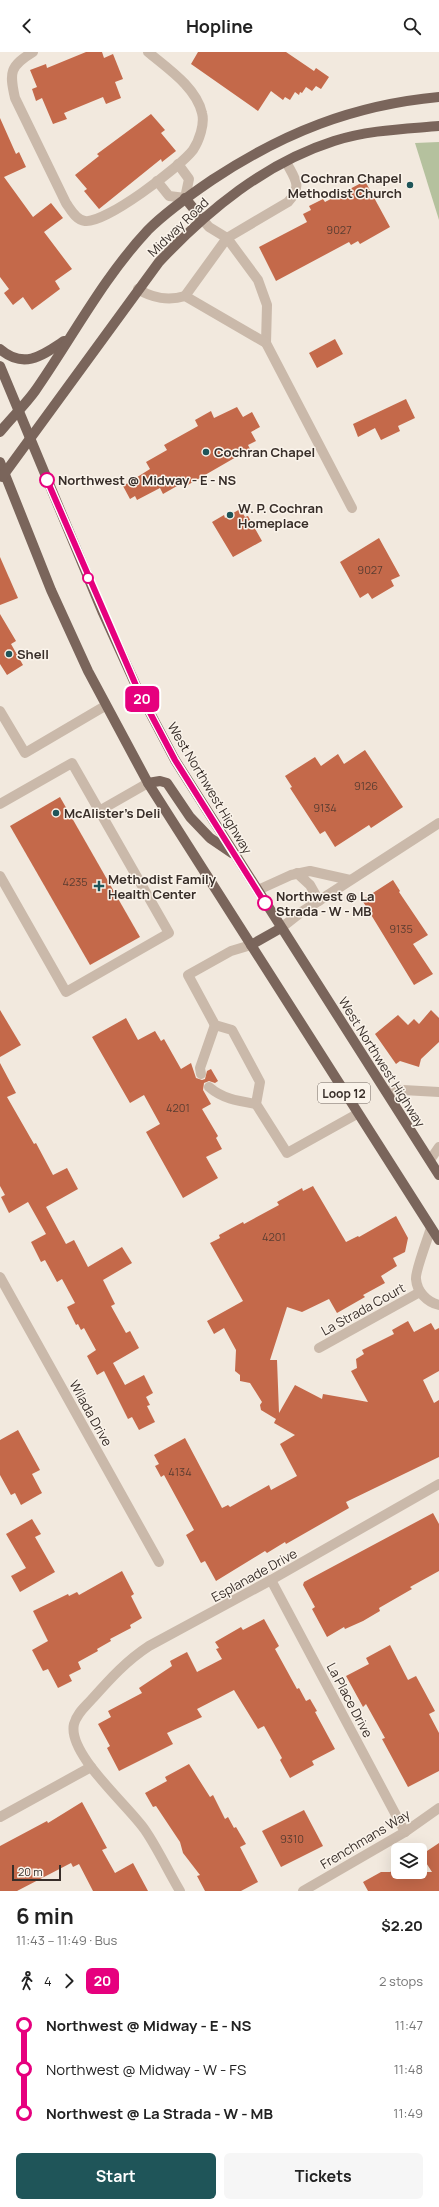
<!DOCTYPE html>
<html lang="en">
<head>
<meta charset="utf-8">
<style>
	:root { --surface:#fff; --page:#f6f6f6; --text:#222; --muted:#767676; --accent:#1f5559 }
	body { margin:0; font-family:Manrope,sans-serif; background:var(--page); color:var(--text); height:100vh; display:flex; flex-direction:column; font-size:15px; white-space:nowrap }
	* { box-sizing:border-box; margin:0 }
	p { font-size:13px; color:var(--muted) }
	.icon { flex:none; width:22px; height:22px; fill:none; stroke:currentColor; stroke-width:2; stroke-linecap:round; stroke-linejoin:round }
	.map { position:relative; height:1839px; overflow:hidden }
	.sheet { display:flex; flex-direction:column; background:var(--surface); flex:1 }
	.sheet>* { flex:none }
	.badge { padding:0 8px; border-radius:6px; font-size:14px; line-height:26px }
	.buttons { position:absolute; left:391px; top:1791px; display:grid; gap:8px }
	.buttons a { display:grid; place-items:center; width:36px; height:36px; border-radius:6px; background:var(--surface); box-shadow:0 4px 16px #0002; font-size:20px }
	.scale { position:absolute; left:12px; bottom:10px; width:49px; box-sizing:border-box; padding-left:4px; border:2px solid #382e29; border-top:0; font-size:11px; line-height:14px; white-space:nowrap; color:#382e29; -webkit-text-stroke:3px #faf3ea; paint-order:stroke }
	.map>.badge { position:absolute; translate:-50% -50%; box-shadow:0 0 0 2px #fff }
	.legs { display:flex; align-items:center; gap:6px; height:44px; padding:0 16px; font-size:13px }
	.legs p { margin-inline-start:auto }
	.headline { display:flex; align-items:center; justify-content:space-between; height:68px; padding:0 16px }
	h1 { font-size:22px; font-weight:700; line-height:30px }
	.button { display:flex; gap:8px; margin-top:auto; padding:8px 16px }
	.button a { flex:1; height:46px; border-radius:6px; background:var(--accent); color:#fff; font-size:16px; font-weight:700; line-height:46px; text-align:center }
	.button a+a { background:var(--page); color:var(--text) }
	ul { padding:0 16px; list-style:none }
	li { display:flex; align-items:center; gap:14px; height:44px; font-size:15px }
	li i { display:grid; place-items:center; width:6px; height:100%; margin:0 5px; background:currentColor }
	li i::after { content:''; width:10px; height:10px; margin:-5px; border:3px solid; border-radius:50%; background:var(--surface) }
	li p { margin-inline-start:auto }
	li:first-child i { background:linear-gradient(#0000 50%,currentColor 0) }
	li:last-child i { background:linear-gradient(currentColor 50%,#0000 0) }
	header { display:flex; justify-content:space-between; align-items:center; height:52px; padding:0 16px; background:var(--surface); font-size:18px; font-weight:700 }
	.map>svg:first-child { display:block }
	.green { fill:#b5c19e }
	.building { fill:#c4694a }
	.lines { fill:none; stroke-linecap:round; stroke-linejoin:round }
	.minor { stroke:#cab9aa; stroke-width:10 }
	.major { stroke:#7a655b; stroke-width:10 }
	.line-1-casing { stroke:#fff; stroke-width:9 }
	.line-1 { stroke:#e6007e; stroke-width:6 }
	.poi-dot { fill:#1f5559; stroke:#faf3ea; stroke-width:1.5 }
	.stop-1-dot { fill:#fff; stroke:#e6007e; stroke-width:2 }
	.labels { text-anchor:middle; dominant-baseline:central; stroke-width:3; stroke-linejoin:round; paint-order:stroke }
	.number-label { font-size:11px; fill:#5b3d31 }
	.shield { fill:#faf3ea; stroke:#726963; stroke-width:1 }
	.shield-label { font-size:12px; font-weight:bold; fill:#382e29 }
	.poi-label { font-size:13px; font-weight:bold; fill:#382e29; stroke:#faf3ea; text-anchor:start }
	.street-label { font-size:13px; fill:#382e29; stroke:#faf3ea }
	.stop-label { font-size:13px; font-weight:bold; fill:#382e29; stroke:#faf3ea; text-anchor:start }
</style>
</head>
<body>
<header><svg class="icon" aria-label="back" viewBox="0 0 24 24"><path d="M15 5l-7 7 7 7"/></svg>Hopline<svg class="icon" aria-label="search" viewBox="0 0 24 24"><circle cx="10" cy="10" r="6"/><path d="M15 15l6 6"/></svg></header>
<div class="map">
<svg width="439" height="1839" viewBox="0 0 439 1839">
	<rect width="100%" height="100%" fill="#f2e9de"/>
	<!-- green -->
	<path class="green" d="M439,90V168L415,91Z"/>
	<!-- building -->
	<g class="building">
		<path d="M86,0H102L104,6L113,2L123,27L115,30L121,46L106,52L103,45L64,61L67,67L53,72L42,46L36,49L32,37L37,35L30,18L46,12L47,16Z"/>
		<path d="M198,0H286L314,19L316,16L329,25L321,37L316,34L312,39L306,35L302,41L300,40L299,43L295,40L290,48L285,45L283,48L271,39L258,59L191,12Z"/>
		<path d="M151,62L165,78L161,81L176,99L162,110L161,107L99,157L84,139L87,137L75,123L99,104L97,102Z"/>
		<path d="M0,66L16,102L19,100L26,115L4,125L33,165L51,151L63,166L44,180L72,217L55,229L60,237L32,258L23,245L13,253L4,241L9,237L0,225Z"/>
		<path d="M365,129L390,175L360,192L358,189L351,193L349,190L276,229L259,195L307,170L303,162L311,158L309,154L323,147L325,150Z"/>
		<path d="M335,287L343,302L317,316L309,301Z"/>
		<path d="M406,347L415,366L398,374L400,379L381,388L375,376L358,385L353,372Z"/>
		<path d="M237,355L243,365L252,360L260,375L251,380L256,389L248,393L250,397L186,434L184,430L163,442L160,436L137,448L135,444L130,447L123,434L150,417L146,410L167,398L164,393L198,374L195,368L211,359L214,366Z"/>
		<path d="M240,457L245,465L248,464L262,489L233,505L212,470L224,463L225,466Z"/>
		<path d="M379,486L400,524L391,528L394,534L372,547L368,541L360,546L340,510Z"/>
		<path d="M0,505L18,546L0,553Z"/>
		<path d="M0,562L16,589L11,592L23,613L7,623L0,612Z"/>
		<path d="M365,698L403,755L371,776L369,773L335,795L325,779L320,782L290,736L292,735L285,724L315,705L321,714L338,702L344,712Z"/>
		<path d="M60,745L140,885L90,913L10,774Z"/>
		<path d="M393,828L400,839L399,840L428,883L413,892L433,922L414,933L362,848Z"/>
		<path d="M0,958L21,993L0,1005Z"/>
		<path d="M431,958L439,966V990L421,1007L419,1015L400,1009L396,1012L375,982L398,963L408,973L414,967L419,972Z"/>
		<path d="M126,966L138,988L155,979L161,989L164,987L181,1017L191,1011L196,1026L202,1028L205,1027L207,1019L211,1017L218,1029L215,1031L209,1029L204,1031L203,1038L211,1052L202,1057L218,1084L216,1086L222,1097L206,1105L218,1126L183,1146L146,1080L160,1072L144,1043L130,1051L92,985Z"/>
		<path d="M0,1011L16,1041L7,1045L34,1092L36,1091L53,1123L67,1116L78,1137L46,1155L66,1192L74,1188L88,1215L122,1195L132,1211L103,1228L115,1252L111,1254L126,1281L130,1279L139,1296L113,1311L125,1333L144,1323L153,1341L146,1345L150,1353L147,1354L155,1370L139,1378L132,1365L128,1367L104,1319L97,1323L87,1304L96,1298L84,1276L81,1278L78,1272L76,1273L67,1255L75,1251L62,1227L57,1230L45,1208L41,1210L31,1190L46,1182L28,1150L9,1161L1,1145L5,1143L0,1134Z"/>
		<path d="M313,1134L346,1190L358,1184L359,1185L396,1164L408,1186L405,1200L393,1206L397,1214L381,1224L385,1231L363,1243L365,1245L337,1261L329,1247L302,1260L287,1255L270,1308H277L279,1361L295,1333L322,1347L323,1342L368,1350L351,1319L357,1316L356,1307L364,1302L362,1298L394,1282L392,1278L408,1269L414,1280L431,1271L435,1278L439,1276V1319L423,1328L434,1351L439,1348V1405L346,1450L349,1456L286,1492L285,1490L267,1501L265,1499L216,1529L205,1509L201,1511L186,1483L194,1478L164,1423L161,1425L155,1414L159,1412L154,1403L185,1386L222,1456L228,1453L230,1455L269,1433L271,1438L297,1424L280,1392L295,1383L274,1371L276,1367L261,1358L260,1353L262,1350L250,1331L240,1329V1323L235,1319L236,1298L224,1276L214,1282L207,1269L243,1249L210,1191L220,1186L219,1183L243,1170L244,1172L279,1153L277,1150L302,1136L303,1139Z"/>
		<path d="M18,1378L40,1418L32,1422L42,1441L21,1453L15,1441L11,1443L0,1423V1388Z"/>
		<path d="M433,1461L439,1472V1519L410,1535L412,1537L379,1556L380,1559L363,1569L345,1577L344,1575L327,1585L312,1557L315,1555L303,1533L304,1530Z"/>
		<path d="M32,1467L41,1482L35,1485L55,1520L20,1540L11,1524L26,1516L6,1482Z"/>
		<path d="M122,1519L134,1542L131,1544L142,1566L130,1573L131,1576L110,1587L111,1589L97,1597L98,1599L78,1610L81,1617L69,1623L72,1629L58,1636L48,1617L43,1619L32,1598L48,1589L33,1559L68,1542L69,1544L77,1540L79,1543Z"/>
		<path d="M264,1567L279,1594L275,1597L297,1637L299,1636L306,1649L310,1647L317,1659L315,1660L335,1697L312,1709L314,1713L290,1726L280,1708L282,1706L264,1674L258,1677L234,1638L197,1657L202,1665L167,1681L173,1692L119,1719L107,1696L110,1694L98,1672L111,1665L108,1659L142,1641L139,1636L172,1614L170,1609L187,1600L197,1620L222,1607L216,1597L219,1596L215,1590L241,1575L243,1578Z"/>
		<path d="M390,1593L408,1628L416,1624L435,1659L429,1662L439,1681V1719L408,1735L382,1687L385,1686L366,1652L363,1655L346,1624L369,1612L366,1606Z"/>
		<path d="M189,1712L210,1745L213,1743L225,1767L228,1765L234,1776L236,1775L246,1792L240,1795L258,1830L241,1839H205L197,1824L200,1823L183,1801L180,1790L156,1754L153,1755L145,1741L167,1729L165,1725Z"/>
		<path d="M82,1750L107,1796L102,1798L115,1821L133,1811L148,1839H93L79,1812L73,1815L71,1811L17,1839H0V1794L47,1769L48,1771Z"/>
		<path d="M304,1758L323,1794L281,1815L262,1779Z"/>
		<path d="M439,1791V1839H368L363,1830L381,1820H390L396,1817L397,1820H432L421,1803Z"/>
	</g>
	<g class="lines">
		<!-- minor -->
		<g class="minor">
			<path d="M33,0C10,14 9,20 15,46L66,151C71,158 76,168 85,169C105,172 180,115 193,98C199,89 205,72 202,61C196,35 167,16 148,0"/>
			<path d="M157,129L169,144L185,146L189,127L178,112"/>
			<path d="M202,167L209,175L227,186L258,228L267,253L266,291L352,456"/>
			<path d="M138,237C152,246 169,249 185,244L266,291"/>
			<path d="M185,244L227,186L288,150C303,134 295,127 286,110"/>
			<path d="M0,659L25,701L105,654"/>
			<path d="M0,752L72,711L169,881L66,940L0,824"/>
			<path d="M99,759L148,731"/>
			<path d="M297,821L310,833L319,849"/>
			<path d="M258,838L291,823L310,819L350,828"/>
			<path d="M281,876L300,861L439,771"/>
			<path d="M251,893L231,899L188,923L215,973L232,978L260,1030L256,1052L287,1101L357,1062"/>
			<path d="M201,1022L200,1016L215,973"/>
			<path d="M209,1035C223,1047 238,1049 256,1052"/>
			<path d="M386,1039L403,1038L439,1040"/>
			<path d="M430,1108L439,1095"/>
			<path d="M431,1176C428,1186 415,1219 416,1227C417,1240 427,1250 439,1253"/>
			<path d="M0,1225L159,1510"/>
			<path d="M319,1296L420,1240"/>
			<path d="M271,1528L405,1780"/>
			<path d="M0,1765L91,1715"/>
			<path d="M180,1839C168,1819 158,1797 145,1778C129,1754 67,1702 74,1672C77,1661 85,1655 92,1647C110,1627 126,1609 149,1594L271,1528L439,1432"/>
			<path d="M303,1839L405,1780L439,1756"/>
		</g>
		<!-- major -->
		<g class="major">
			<path d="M185,146L202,167"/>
			<path d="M0,297C24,318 43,303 64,289"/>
			<path d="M0,314L103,561L138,638L175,708L439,1123"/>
			<path d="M0,380C11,366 25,353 35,339C72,286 103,226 148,178C167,159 190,143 212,128C283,81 353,53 439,45"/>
			<path d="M0,410L51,538L88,619L148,731L439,1188"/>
			<path d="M2,425L159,210C208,158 265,111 334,89C368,78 404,77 439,74"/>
			<path d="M148,731L160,729L167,731L190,765L210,786L232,801"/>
			<path d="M251,893L281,876"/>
		</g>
	</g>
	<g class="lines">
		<!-- line-1 casing -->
		<g class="line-1-casing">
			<path id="line-1" d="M47,428L138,638L175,708L265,851"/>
		</g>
		<!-- line-1 -->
		<use href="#line-1" class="line-1"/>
	</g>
	<!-- markers -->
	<g class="poi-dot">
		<circle cx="410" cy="133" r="4"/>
		<circle cx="206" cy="400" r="4"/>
		<circle cx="230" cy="463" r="4"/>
		<circle cx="9" cy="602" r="4"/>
		<circle cx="56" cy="761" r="4"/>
		<path d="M97 828h4v4h4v4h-4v4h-4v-4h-4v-4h4z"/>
	</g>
	<g class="stop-1-dot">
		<circle cx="47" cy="428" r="7"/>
		<circle cx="88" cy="526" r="5"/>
		<circle cx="265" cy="851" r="7"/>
	</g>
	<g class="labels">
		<!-- number labels -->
		<g class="number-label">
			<text x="339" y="177">9027</text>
			<text x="370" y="517">9027</text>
			<text x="366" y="733">9126</text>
			<text x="325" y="755">9134</text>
			<text x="75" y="829">4235</text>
			<text x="401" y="876">9135</text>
			<text x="178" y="1055">4201</text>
			<text x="274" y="1184">4201</text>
			<text x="180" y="1419">4134</text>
			<text x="292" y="1786">9310</text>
		</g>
		<!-- shield labels -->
		<rect class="shield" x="318" y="1031" width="52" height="20" rx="3"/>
		<g class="shield-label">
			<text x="344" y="1041">Loop 12</text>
		</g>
		<!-- poi labels -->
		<g class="poi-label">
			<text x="402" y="126" text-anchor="end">Cochran Chapel<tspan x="402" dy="15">Methodist Church</tspan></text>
			<text x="214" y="400">Cochran Chapel</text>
			<text x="238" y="456">W. P. Cochran<tspan x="238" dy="15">Homeplace</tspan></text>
			<text x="17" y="602">Shell</text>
			<text x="64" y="761">McAlister's Deli</text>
			<text x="108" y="827">Methodist Family<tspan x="108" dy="15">Health Center</tspan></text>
		</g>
		<!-- street labels -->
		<g class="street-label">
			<text transform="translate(178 175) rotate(-44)">Midway Road</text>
			<text transform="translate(210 736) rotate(59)">West Northwest Highway</text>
			<text transform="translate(382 1010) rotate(58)">West Northwest Highway</text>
			<text transform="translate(363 1257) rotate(-29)">La Strada Court</text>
			<text transform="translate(91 1361) rotate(61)">Wilada Drive</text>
			<text transform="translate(254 1523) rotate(-29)">Esplanade Drive</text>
			<text transform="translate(350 1648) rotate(62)">La Place Drive</text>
			<text transform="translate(365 1787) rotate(-31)">Frenchmans Way</text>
		</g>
		<!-- stop labels -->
		<g class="stop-label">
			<text x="58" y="428">Northwest @ Midway - E - NS</text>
			<text x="276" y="844">Northwest @ La<tspan x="276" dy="15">Strada - W - MB</tspan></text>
		</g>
	</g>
</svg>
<div class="buttons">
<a><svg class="icon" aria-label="layers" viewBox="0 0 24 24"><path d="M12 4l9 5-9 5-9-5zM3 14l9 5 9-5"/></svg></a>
</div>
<div class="scale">20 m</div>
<b class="badge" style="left:142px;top:647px;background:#e6007e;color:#fff">20</b>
</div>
<section class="sheet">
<div class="headline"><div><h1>6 min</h1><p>11:43 – 11:49 · Bus</p></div><b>$2.20</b></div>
<div class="legs"><svg class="icon" aria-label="walk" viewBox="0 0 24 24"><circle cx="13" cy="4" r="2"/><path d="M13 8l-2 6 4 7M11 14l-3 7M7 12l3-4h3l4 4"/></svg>4<svg class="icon" aria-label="forward" viewBox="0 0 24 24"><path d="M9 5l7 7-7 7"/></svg><b class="badge" style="background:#e6007e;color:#fff">20</b><p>2 stops</p></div>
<ul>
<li><i style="color:#e6007e"></i><b>Northwest @ Midway - E - NS</b><p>11:47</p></li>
<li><i style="color:#e6007e"></i><span>Northwest @ Midway - W - FS</span><p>11:48</p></li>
<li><i style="color:#e6007e"></i><b>Northwest @ La Strada - W - MB</b><p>11:49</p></li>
</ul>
<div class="button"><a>Start</a><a>Tickets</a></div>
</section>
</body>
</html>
